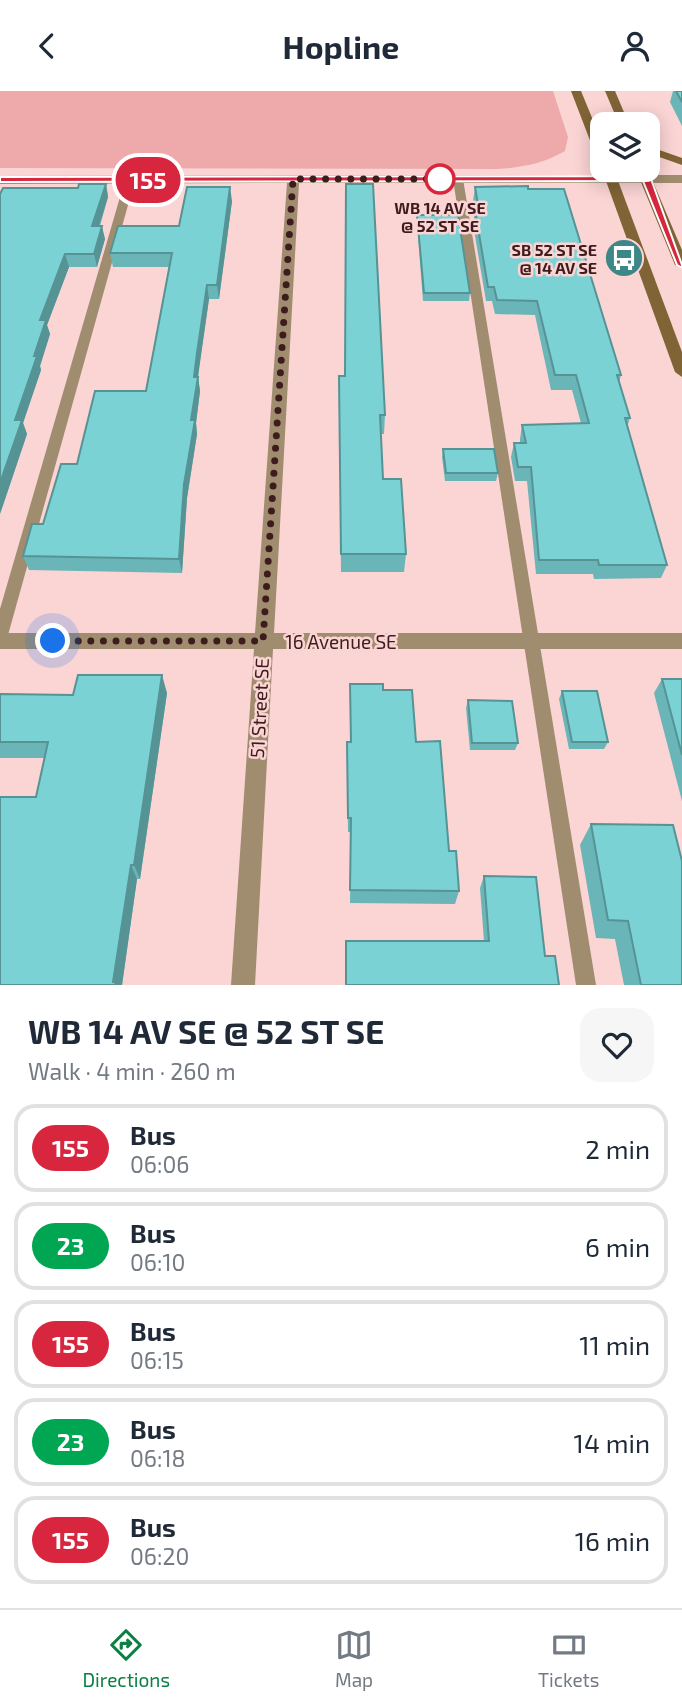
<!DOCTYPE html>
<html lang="en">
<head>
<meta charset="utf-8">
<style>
	:root { --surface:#fff; --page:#f6f6f7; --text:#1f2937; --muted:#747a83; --line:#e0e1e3; --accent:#0b8043 }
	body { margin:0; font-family:"Exo 2",sans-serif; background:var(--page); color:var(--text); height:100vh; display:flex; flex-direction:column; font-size:26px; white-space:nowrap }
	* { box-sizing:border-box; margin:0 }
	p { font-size:23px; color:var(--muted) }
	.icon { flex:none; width:38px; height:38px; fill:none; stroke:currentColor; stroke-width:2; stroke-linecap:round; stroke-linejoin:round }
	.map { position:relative; height:894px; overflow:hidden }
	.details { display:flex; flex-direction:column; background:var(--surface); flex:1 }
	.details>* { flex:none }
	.badge { padding:0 14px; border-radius:23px; font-size:24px; line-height:46px }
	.tools { position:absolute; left:590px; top:21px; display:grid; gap:14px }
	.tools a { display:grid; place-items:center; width:70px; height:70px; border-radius:14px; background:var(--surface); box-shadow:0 4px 18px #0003; font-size:35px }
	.you { position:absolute; width:35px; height:35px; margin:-18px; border:5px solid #fff; border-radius:50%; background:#1a73e8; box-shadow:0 0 0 10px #1a73e833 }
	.map>.badge { position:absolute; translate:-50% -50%; box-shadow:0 0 0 4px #fff }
	.round { display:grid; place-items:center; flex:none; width:74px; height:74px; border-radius:21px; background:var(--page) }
	.overview { display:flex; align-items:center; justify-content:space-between; height:119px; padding:0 28px }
	h1 { font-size:33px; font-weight:700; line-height:52px }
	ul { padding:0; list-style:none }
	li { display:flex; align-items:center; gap:21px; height:88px; margin:0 14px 10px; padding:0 14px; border:4px solid var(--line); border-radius:21px }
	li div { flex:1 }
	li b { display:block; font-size:26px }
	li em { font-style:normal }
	li .badge { min-width:77px; font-weight:700; text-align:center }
	header { display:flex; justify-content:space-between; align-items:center; height:91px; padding:0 28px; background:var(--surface); font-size:32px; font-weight:700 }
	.tab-bar { display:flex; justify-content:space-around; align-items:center; height:98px; border-top:2px solid var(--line); background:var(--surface); font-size:19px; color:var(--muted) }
	.tab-bar a { display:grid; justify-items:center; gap:4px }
	.tab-bar .active { color:var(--accent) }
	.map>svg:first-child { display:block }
	.green { fill:#eeaaab }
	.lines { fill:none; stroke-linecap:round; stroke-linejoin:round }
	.service { fill:#a08c6e; fill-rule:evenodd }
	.minor { fill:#a08c6e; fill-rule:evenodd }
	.secondary { fill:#806436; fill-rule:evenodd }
	.wall { fill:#6ab5b7 }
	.shaded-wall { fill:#569395 }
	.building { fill:#7bd2d5; stroke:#569395; stroke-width:2 }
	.line { fill:#d7263d; stroke:#fff; stroke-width:2 }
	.walk { stroke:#3e1c1e; stroke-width:7; stroke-dasharray:0 12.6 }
	.stop-dot { fill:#fff; stroke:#d7263d; stroke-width:3.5 }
	.labels { text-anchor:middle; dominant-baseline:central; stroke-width:5; stroke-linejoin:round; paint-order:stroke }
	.far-stop-label { font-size:16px; font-weight:bold; fill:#3e1c1e; stroke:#fbd4d4 }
	.far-poi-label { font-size:16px; font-weight:bold; fill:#3e1c1e; stroke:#fbd4d4; text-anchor:end }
	.street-label { font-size:19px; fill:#3e1c1e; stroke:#fbd4d4 }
</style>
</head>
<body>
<header><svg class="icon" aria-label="back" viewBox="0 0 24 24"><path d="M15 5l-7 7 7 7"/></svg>Hopline<svg class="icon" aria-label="person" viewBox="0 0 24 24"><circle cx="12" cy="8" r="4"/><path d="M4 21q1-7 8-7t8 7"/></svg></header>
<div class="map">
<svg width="682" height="894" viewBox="0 0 682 894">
	<rect width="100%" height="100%" fill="#fbd4d4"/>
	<!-- green -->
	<path class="green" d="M0,0H553L568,46L565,60C543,73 523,76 498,78L0,77Z"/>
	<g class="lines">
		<!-- service -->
		<g class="service">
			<path d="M458,85L463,88L596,894H576L453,88Z"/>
			<path d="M130,86L135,89L8,544L5,548L0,550V518L125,89Z"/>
		</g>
		<!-- minor -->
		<path class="minor" d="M293,84H682V92H299L274,542H682V558H273L255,894H231L254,558H0V542H255L287,92L0,93V85Z"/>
		<!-- secondary -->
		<g class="secondary">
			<path d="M571,0H581L602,51V68L596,65Z"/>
			<path d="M605,0H615L629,33H619Z"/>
			<path d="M648,55L682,67V74L648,62Z"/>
			<path d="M602,79H614L682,261V286L675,281Z"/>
			<path d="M636,79H648L682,159V178L675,174Z"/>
		</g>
	</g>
	<!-- wall -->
	<g class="wall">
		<path d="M673,0H682V35L670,11Z"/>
		<path d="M106,93L108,106L100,135L105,148L97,176H69L47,234L50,243L40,275L41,279L23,332L27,343L0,423L78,97Z"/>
		<path d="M475,96L528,98L621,284L619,292L630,327L627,336L667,474L661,487L594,488L593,483H536L527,390H515L511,366L514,352H520V348L522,334L581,332L572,299H551L535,224L495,223L492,210H486L473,133L475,119L473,110Z"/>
		<path d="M232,110L219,208H209L199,276L198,286L200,300L196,332L197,343L187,407L182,482L29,479L23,465L43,433L77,373L146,300L169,176H113L110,162L179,135Z"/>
		<path d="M417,124L470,202L469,210H423L417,132Z"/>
		<path d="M339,285L385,324L384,343H381L383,388L406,463L404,481H341Z"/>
		<path d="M443,358L498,382L496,390H445L442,366Z"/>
		<path d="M662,588H682V710L654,602Z"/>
		<path d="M383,599L416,651L449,760L459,800L455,813L350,812L351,741H348L347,667L350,651Z"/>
		<path d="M562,600L608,651L604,658H569L559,608Z"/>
		<path d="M167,602L140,788H137L122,894H0L36,706L45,667H0V603L73,604Z"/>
		<path d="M468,609L518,652L515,659H470L466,617Z"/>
		<path d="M591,733L682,894H624L615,848L596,847L580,754Z"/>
		<path d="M484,785L545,865L559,894L484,850L480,797Z"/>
	</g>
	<!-- shaded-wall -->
	<g class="shaded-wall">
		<path d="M106,93L108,106L95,148L92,135Z"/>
		<path d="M230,96L232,110L219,208L217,194Z"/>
		<path d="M102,135L105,148L97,176L94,163Z"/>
		<path d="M65,163L69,176L47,234L50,243L40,275L41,279L23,332L27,343L0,423V392L15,329L34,265L40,229Z"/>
		<path d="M207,194L209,208L198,286L200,300L196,332L197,343L187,407L182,482L179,468L184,393L194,286Z"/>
		<path d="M162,584L167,602L140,788L134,774Z"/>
		<path d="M131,774L137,788L122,894H115L113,891Z"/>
	</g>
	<!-- building -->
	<g class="building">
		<path d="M676,0H682V11Z"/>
		<path d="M79,93H106L92,135H102L94,163H65L40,229H46L34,265H37L15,329H22L0,392V103L3,97H78Z"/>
		<path d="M346,93H373L385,324H380L383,388H401L406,463H341L339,285H345Z"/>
		<path d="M528,95V98H564L621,284H617L630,327H625L667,474H599L598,469H539L531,376H518L514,352H526L522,334L589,332L576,284H555L537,210L497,209L494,196H488L475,119H479L475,96Z"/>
		<path d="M187,96H230L217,194H207L197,262L194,286H198L191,329H195L184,393L179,468L23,465L32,433H43L61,373H77L95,300H146L172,162H110L118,135H179Z"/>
		<path d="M417,124H458L470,202H424Z"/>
		<path d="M443,358H494L498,382H446Z"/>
		<path d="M78,584H162L134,774H131L113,891H116L115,894H0V706H36L48,651H0V603L73,604Z"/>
		<path d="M662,588H682V664Z"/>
		<path d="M350,593H383V599H412L416,651L440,650L449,760H456L459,800L350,799L351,727H348L347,651H351Z"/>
		<path d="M562,600H597L608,651H572Z"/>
		<path d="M468,609L512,610L518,652H472Z"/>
		<path d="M591,733L673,734L682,770V894H641L628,830L608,829Z"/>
		<path d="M484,785L536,786L545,865H555L559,894H346V850H489Z"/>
	</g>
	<!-- line -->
	<path class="line" d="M646,85L651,88L682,174V177L677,174L643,90L0,91V86Z"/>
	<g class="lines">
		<!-- walk -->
		<path class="walk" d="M53,550H263L293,88H440"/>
	</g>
	<!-- icons -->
	<defs>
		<g id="bus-disc" transform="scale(2.0125)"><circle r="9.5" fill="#3e8789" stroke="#fbd4d4"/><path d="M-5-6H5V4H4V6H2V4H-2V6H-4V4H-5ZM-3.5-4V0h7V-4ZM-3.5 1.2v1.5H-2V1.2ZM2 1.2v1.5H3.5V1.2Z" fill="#fff"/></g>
	</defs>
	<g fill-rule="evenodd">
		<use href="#bus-disc" x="624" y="167"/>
	</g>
	<!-- markers -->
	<circle class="stop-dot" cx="440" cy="88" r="14"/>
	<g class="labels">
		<!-- far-stop labels -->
		<g class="far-stop-label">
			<text x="440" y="116">WB 14 AV SE<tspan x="440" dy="18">@ 52 ST SE</tspan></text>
		</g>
		<!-- far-poi labels -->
		<g class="far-poi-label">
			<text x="597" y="158">SB 52 ST SE<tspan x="597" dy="18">@ 14 AV SE</tspan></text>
		</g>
		<!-- street labels -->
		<g class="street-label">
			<text x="341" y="550">16 Avenue SE</text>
			<text transform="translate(259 617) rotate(-87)">51 Street SE</text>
		</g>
	</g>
</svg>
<div class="tools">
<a><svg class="icon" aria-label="layers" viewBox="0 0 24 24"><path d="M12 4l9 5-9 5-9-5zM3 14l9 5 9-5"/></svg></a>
</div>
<div class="you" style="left:53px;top:550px"></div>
<b class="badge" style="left:148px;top:89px;background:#d7263d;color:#fff">155</b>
</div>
<section class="details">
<div class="overview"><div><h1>WB 14 AV SE @ 52 ST SE</h1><p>Walk · 4 min · 260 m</p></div><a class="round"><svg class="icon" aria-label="heart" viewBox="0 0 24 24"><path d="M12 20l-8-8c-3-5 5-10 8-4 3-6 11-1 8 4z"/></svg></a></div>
<ul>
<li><span class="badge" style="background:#d7263d;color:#fff">155</span><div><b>Bus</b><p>06:06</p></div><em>2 min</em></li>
<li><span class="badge" style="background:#00a651;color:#fff">23</span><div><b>Bus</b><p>06:10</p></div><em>6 min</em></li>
<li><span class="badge" style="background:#d7263d;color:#fff">155</span><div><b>Bus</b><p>06:15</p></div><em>11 min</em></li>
<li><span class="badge" style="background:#00a651;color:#fff">23</span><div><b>Bus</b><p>06:18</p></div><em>14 min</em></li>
<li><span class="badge" style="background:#d7263d;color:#fff">155</span><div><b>Bus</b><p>06:20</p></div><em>16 min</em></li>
</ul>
</section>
<nav class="tab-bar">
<a class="active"><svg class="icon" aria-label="directions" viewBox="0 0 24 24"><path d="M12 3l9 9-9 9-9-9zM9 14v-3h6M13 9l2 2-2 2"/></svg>Directions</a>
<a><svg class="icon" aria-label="map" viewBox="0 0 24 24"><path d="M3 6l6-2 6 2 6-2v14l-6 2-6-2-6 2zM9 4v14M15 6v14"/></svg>Map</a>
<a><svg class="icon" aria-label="tickets" viewBox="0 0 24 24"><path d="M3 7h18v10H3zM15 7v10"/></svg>Tickets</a>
</nav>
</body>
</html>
